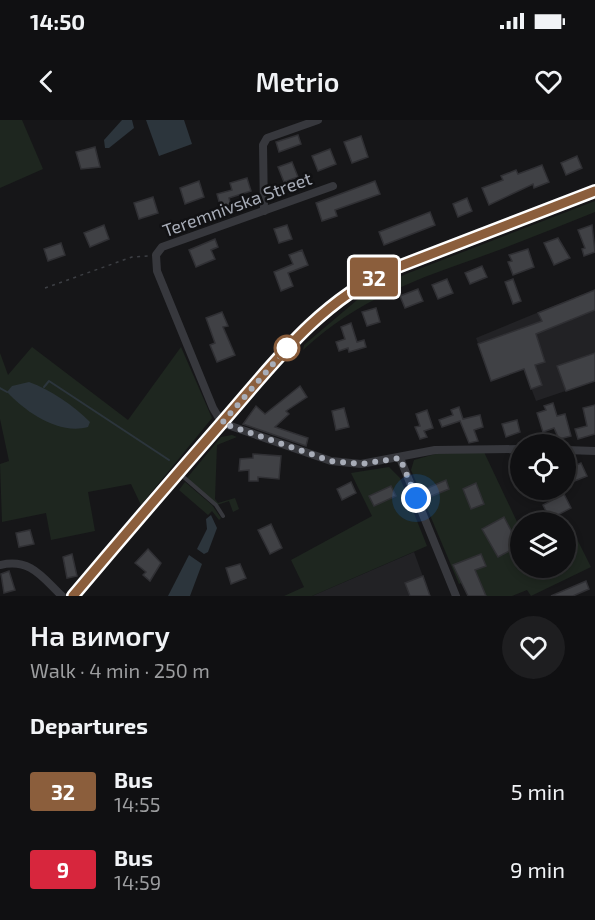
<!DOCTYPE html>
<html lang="en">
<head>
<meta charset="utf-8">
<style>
	:root { --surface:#101012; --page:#1e1e20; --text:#f1f3f6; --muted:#9c9d9f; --line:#303032 }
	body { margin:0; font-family:"Exo 2",sans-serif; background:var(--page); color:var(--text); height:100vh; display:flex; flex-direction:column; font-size:22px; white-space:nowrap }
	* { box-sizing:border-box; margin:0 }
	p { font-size:20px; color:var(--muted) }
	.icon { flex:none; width:33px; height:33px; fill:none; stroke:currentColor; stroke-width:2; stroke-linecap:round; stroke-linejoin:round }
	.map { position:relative; height:476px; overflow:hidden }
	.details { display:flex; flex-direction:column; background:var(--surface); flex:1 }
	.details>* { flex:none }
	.badge { padding:0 12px; border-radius:4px; font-size:21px; line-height:39px }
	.fabs { position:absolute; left:510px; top:314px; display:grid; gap:12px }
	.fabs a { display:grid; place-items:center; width:66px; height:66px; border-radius:50%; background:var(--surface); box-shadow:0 3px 9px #0003,0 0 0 2px var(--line); font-size:30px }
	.you { position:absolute; width:30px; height:30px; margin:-15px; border:4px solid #fff; border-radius:50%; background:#1a73e8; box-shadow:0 0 0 9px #1a73e833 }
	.map>.badge { position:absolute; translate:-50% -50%; box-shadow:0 0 0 3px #fff }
	h2 { padding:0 30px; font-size:22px; line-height:54px }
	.round { display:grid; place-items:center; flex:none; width:63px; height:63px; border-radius:32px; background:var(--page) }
	.overview { display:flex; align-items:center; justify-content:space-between; height:102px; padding:0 30px }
	h1 { font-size:28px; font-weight:600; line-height:45px }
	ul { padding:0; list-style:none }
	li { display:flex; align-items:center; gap:18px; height:78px; padding:0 30px }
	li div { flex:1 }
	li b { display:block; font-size:22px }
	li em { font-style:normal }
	li .badge { min-width:66px; font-weight:700; text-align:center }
	.status { display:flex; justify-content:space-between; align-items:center; height:42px; padding:0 30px; background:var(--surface); direction:ltr }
	.status svg { height:16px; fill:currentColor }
	header { display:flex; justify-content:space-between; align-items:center; height:78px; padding:0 30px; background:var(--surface); font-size:27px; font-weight:600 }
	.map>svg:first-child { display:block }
	.built { fill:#222225 }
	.green { fill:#1e261f }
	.water { fill:#2c353c }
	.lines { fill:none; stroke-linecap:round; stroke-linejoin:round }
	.stream { stroke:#2c353c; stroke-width:2 }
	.building { fill:#404145; stroke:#303034; stroke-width:1.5 }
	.path { stroke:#3d3f44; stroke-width:1.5; stroke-dasharray:3 4.5; stroke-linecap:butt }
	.lane { stroke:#37383d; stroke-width:4 }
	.street { stroke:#37383d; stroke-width:8 }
	.secondary { stroke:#45474d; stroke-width:10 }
	.line-casing { stroke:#fff; stroke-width:14 }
	.line { stroke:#8b5e3c; stroke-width:9 }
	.walk { stroke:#a8adb8; stroke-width:6; stroke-dasharray:0 10.8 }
	.stop-dot { fill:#fff; stroke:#8b5e3c; stroke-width:3 }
	.labels { text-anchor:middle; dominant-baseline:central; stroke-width:5; stroke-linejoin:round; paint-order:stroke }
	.street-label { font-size:18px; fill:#a8adb8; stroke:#111113 }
</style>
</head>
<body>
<div class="status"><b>14:50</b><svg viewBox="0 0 49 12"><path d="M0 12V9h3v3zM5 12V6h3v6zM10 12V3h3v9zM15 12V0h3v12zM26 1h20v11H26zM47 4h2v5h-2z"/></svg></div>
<header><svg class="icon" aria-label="back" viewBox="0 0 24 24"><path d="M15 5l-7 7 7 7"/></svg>Metrio<svg class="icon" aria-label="heart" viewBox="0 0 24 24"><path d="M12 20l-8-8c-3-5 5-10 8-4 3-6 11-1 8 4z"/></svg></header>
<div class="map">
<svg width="595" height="476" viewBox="0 0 595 476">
	<rect width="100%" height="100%" fill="#161618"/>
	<!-- built -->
	<g class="built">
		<path d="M595,169V261L536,281L524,249L491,261L476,218Z"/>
		<path d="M414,432L430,476H312Z"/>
	</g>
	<!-- green -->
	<g class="green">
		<path d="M0,0H22L43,49L0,68Z"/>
		<path d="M595,81V92C559,106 524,121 488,134C418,159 359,178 303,230L304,225L363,175L406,154Z"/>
		<path d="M32,227L128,300L181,227L212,298L141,385L131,364L88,372L95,411L51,420L46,393L2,402L0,344L9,341L0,299V233L8,255Z"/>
		<path d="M232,315L237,317L217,325L215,379L218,383L235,378L239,389L233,392L229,381L217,385L187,358L221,317Z"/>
		<path d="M484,332L520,408V447H566V412L572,409L591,447L531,476L527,470L512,476H486L477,456L459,464L411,350L414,340L435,334Z"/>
		<path d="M389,347L400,358L427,426L312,476H284L304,467L291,440L372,396L351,353Z"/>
		<path d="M185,362L212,385L221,398L219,400L212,391L208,395L179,370Z"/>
	</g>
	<!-- water -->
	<g class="water">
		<path d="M122,0H132L134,8L109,28H105L104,20Z"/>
		<path d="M146,0H184L192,24L159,36Z"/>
		<path d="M29,262C51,270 73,285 90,302L88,307C58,315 26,292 7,272L12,266Z"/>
		<path d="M211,395L217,408L208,432L204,434L197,429L207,409L206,399Z"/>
		<path d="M189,435L202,444L190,476H168Z"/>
	</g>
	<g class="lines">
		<!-- stream -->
		<g class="stream">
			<path d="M44,267L49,261L169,340"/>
			<path d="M0,268L7,272"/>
		</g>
	</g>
	<!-- building -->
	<g class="building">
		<path d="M298,15L301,24L279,32L276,22Z"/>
		<path d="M361,16L368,37L352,43L344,22Z"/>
		<path d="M95,27L100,47L81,49L76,32Z"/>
		<path d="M330,29L336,44L318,51L312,36Z"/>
		<path d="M577,36L582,48L566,55L561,43Z"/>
		<path d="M292,42L298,57L284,62L278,47Z"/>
		<path d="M542,45L549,62L534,68L533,64L489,85L482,68L503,60L501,56L516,50L518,54Z"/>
		<path d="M247,58L251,71L229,78L231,86L221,89L217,74L232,70L230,63Z"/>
		<path d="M199,61L204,77L185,84L180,68Z"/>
		<path d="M375,61L380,74L335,90L337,96L322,101L316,83Z"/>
		<path d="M153,77L158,93L139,99L134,83Z"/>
		<path d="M467,78L472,91L458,97L453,84Z"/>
		<path d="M430,92L435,105L384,125L379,112Z"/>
		<path d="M104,105L109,119L90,127L84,113Z"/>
		<path d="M287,105L292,119L279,123L274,109Z"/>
		<path d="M592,105L595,132L584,136L582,129L585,128L578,110Z"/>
		<path d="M558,118L570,138L554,145L544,123Z"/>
		<path d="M215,119L218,127L211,130L215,139L196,147L189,130Z"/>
		<path d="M61,123L65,135L48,141L44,129Z"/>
		<path d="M528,129L534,147L513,155L508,142L512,141L509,135Z"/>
		<path d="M302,130L308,145L288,153L293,166L281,171L274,152L293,144L289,135Z"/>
		<path d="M482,146L487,157L470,164L465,153Z"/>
		<path d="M447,159L453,173L438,179L432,165Z"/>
		<path d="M513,159L521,181L513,184L505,162Z"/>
		<path d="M418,169L423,181L405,188L400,176Z"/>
		<path d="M595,170V190L536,214L545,242L535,245L542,265L531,269L524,249L491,261L478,224L542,201L538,193Z"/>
		<path d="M376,188L380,202L367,206L362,192Z"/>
		<path d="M222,192L228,206L223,207L235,235L217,242L210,225L215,223L206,198Z"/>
		<path d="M351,203L357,222L364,220L366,227L349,232L348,228L339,231L336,222L345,219L341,207Z"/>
		<path d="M595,233V261L566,271L557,246Z"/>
		<path d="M300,266L307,277L286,291L289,294L275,307L308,318L306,326L243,304L256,286L265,294Z"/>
		<path d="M553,283L557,296L565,294L571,316L559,319L554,308L543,312L537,293L546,290L544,286Z"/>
		<path d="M595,285V314L578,319L575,309L587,306L583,288Z"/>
		<path d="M459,287L463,299L480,295L483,307L474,310L478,321L469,323L460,301L442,307L439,300L453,295L451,290Z"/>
		<path d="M344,288L349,307L336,310L332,291Z"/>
		<path d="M427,290L433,308L424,311L427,317L420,319L415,307L420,306L416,294Z"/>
		<path d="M517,300L520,312L506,317L502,304Z"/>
		<path d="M253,334L281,336L279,359L258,357V361H249V350L239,351L240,339L253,338Z"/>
		<path d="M581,343L587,356L572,362L567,349Z"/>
		<path d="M446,360L449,369L427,378L423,370Z"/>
		<path d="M351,362L356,373L342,380L337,369Z"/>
		<path d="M476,363L484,384L471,389L463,369Z"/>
		<path d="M391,366L396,376L374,386L369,376Z"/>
		<path d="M564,374L571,388L550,399L543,385Z"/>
		<path d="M504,397L519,426L498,437L482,409Z"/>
		<path d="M271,404L282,428L270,434L258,410Z"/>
		<path d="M30,410L34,424L19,427L16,413Z"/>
		<path d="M148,429L161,443L150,461L143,455L146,452L135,443Z"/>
		<path d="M72,434L77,456L67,458L63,437Z"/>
		<path d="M481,434L486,446L475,450L486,476H468L453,445Z"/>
		<path d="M240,444L246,458L231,464L226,448Z"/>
		<path d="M9,451L15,470L4,473L1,454Z"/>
		<path d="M423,456L430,476H410L405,463Z"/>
		<path d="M586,461L589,469L573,476H551Z"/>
	</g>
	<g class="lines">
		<!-- path -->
		<path class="path" d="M45,168L132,137L149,136"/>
		<!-- lane -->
		<path class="lane" d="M179,353L216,385L223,396"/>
		<!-- street -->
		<g class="street">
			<path d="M333,66L162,127L156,135L157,151L213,288L222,303L331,341L361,344L435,330L520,329"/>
			<path d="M264,91L263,25L267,18L318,0"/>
			<path d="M566,330L595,331"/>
			<path d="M400,338L456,476"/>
			<path d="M0,445C31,438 42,457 62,476"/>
		</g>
		<!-- secondary -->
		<path class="secondary" d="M73,476C120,420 168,365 216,309C268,249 316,184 391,150L595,71"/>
	</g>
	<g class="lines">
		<!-- line casing -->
		<g class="line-casing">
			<path id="line" d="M73,476C121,419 170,362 219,306C271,247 317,183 390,150L595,71"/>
		</g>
		<!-- line -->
		<use href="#line" class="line"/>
		<!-- walk -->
		<path class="walk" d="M287,228L222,303L331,341L361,344L400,338L416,378"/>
	</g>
	<!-- markers -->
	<circle class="stop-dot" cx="287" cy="228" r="12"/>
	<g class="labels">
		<!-- street labels -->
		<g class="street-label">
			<text transform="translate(237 84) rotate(-20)">Teremnivska Street</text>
		</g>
	</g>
</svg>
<div class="fabs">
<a><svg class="icon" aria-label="locate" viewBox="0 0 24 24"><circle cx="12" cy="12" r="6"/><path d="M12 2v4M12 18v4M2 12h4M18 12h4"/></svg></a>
<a><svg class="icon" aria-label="layers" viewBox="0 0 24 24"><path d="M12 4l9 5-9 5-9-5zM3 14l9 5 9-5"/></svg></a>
</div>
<div class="you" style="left:416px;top:378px"></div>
<b class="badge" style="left:374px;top:157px;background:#8b5e3c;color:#fff">32</b>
</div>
<section class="details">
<div class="overview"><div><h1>На вимогу</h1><p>Walk · 4 min · 250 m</p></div><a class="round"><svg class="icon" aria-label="heart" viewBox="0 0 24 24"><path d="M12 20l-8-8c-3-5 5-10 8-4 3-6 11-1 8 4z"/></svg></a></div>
<h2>Departures</h2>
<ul>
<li><span class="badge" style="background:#8b5e3c;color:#fff">32</span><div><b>Bus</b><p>14:55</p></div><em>5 min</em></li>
<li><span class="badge" style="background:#d7263d;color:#fff">9</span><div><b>Bus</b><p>14:59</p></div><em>9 min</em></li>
</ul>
</section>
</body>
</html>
